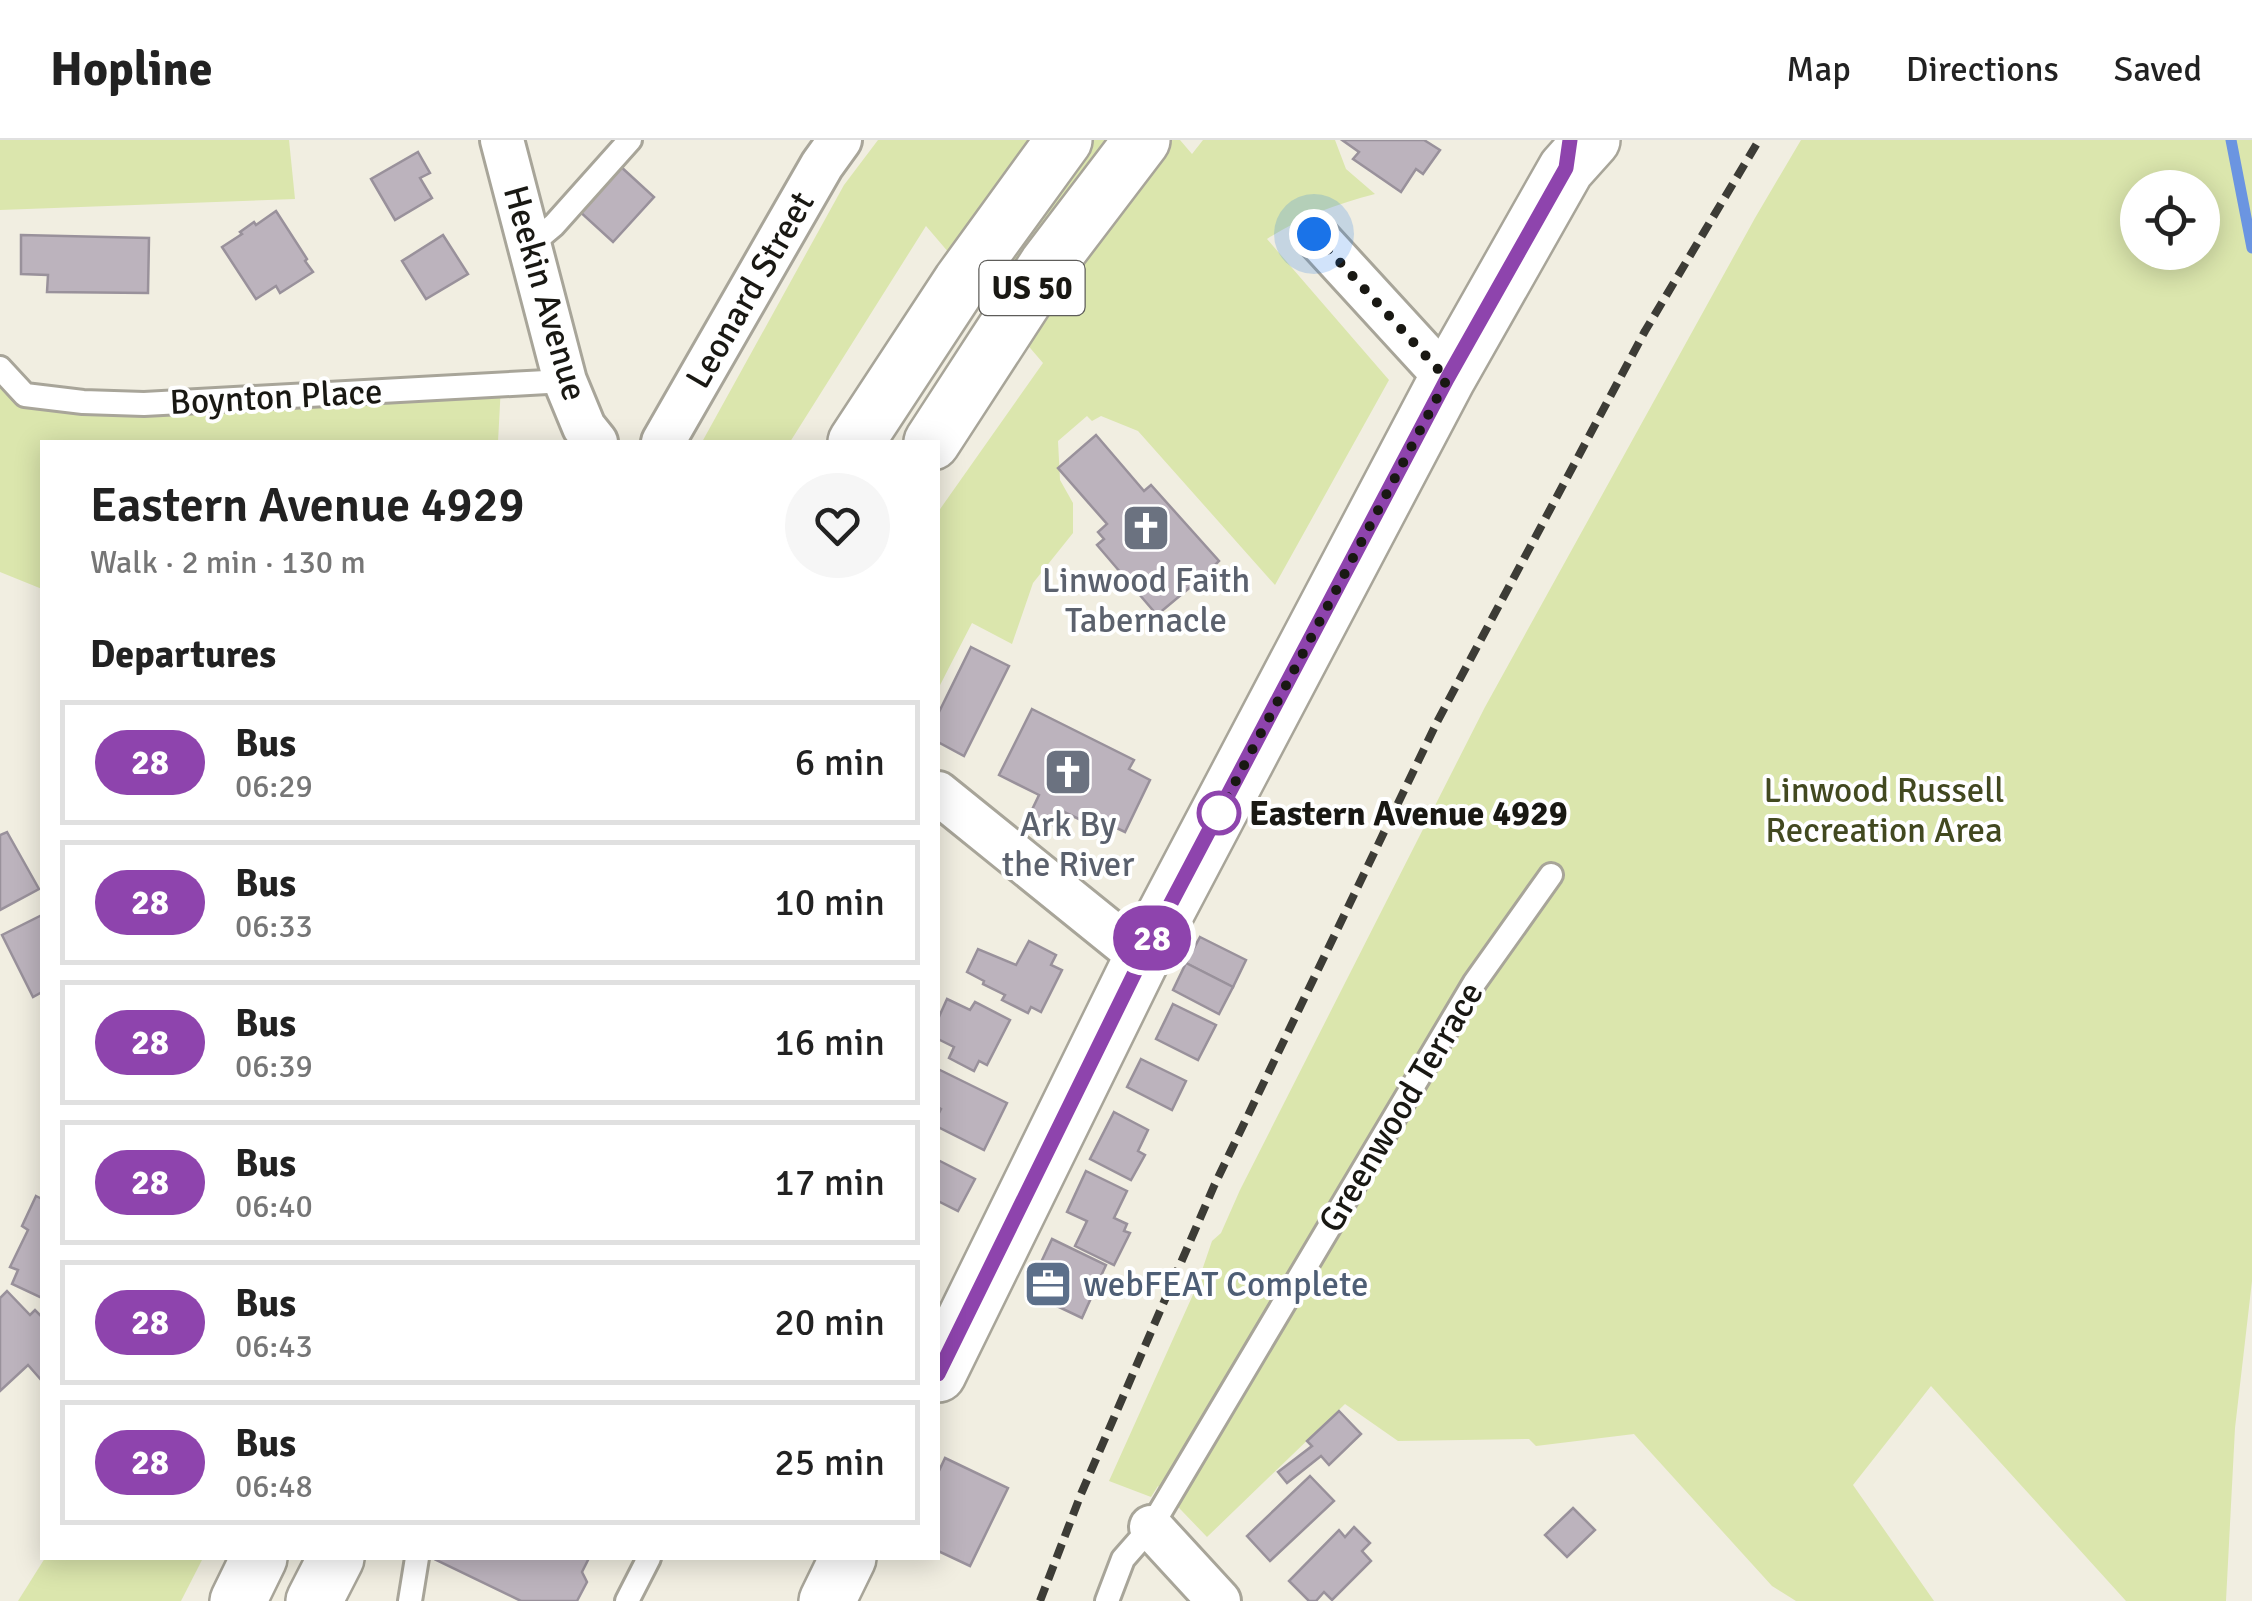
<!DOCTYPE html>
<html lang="en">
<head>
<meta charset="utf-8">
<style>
	:root { --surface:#fff; --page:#f6f6f6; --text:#222; --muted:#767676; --line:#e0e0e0 }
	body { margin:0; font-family:Signika,sans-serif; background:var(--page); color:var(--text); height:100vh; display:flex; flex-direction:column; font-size:38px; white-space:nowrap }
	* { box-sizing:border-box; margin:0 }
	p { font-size:32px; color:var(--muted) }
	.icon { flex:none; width:55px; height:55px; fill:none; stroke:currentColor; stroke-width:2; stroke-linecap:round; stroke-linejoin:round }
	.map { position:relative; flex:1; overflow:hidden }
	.drawer { position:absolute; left:40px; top:300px; width:900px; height:1120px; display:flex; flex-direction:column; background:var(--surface); border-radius:0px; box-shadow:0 5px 25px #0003 }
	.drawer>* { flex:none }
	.badge { padding:0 20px; border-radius:32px; font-size:35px; line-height:65px }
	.controls { position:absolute; left:2120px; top:30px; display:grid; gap:20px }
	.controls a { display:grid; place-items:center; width:100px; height:100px; border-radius:50%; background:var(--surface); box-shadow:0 5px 25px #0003; font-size:50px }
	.you { position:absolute; width:50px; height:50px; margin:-25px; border:8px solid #fff; border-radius:50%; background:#1a73e8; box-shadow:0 0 0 15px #1a73e833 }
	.map>.badge { position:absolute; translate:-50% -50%; box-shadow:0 0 0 5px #fff }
	h2 { padding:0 50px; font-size:38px; line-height:90px }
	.round { display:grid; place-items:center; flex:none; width:105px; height:105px; border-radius:52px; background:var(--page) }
	.head { display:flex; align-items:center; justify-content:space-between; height:170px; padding:0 50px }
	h1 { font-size:48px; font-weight:600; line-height:75px }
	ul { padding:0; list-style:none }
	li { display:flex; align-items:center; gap:30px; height:125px; margin:0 20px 15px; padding:0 30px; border:5px solid var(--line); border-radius:0px }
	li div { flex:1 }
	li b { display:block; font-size:38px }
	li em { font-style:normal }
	li .badge { min-width:110px; font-weight:700; text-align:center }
	header { display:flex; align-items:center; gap:60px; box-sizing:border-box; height:140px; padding:0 50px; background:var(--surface); border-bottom:2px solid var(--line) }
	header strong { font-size:48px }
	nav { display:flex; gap:55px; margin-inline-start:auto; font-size:35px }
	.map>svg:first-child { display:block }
	.green { fill:#dbe6ad; fill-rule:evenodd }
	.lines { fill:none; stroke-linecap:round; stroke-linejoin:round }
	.stream { stroke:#6b95e1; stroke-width:11 }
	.building { fill:#bcb3bd; stroke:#99919b; stroke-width:2.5 }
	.lane-casing { stroke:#a8a599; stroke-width:28 }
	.street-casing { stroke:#a8a599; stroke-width:48 }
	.primary-casing { stroke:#a8a599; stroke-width:60 }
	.highway-casing { stroke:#a8a599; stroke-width:60 }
	.lane { stroke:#fff; stroke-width:22 }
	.street { stroke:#fff; stroke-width:42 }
	.primary { stroke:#fff; stroke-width:55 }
	.highway { stroke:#fff; stroke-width:55 }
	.rail { stroke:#3d3c36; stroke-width:8; stroke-dasharray:15 8; stroke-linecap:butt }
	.line-casing { stroke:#fff; stroke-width:22 }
	.line { stroke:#8e44ad; stroke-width:15 }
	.walk { stroke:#191813; stroke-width:10; stroke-dasharray:0 18 }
	.stop-dot { fill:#fff; stroke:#8e44ad; stroke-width:5 }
	.labels { text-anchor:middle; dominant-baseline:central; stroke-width:8; stroke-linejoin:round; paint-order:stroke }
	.shield { fill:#fff; stroke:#5e5d5a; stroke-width:2.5 }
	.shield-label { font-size:32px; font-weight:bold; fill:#191813 }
	.street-label { font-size:35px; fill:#191813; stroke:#fff }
	.worship-label { font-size:35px; fill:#5b616d; stroke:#fff }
	.park-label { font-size:35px; fill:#424920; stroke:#fff }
	.stop-label { font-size:35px; font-weight:bold; fill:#191813; stroke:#fff; text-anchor:start }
	.service-label { font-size:35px; fill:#4e5e75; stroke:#fff; text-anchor:start }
</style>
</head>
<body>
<header>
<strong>Hopline</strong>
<nav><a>Map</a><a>Directions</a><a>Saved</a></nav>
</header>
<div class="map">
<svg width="2252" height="1461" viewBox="0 0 2252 1461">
	<rect width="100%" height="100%" fill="#f1eee1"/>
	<!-- green -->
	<g class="green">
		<path d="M0,0H289L295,59L0,70Z"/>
		<path d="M878,0H1180L1192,14L1203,0H1335L1346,29L1375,54C1336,64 1301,77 1267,99L1389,240L1275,445L1138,291L1101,276L1092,281L1087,276L1058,301L1060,340L1073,363V393L1033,443L1012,504L972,483L938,549V372L1043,223L926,86L790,302H702L844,45Z"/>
		<path d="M1801,0H2252V1141L2235,1288L2226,1461H2126L1931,1246L1853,1345L1934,1461H1796L1772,1446L1634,1294L1536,1306L1529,1299L1398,1301L1345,1264L1207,1397L1158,1346L1151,1357L1109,1341L1196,1148L1212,1101L1221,1093L1240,1050L1485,567L1755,78ZM2138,48H2202V112H2138Z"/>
		<path d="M0,228L25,255L83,262L501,245L498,302H42V449L0,432Z"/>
		<path d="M45,1418H203L181,1461H18Z"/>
	</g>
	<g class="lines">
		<!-- stream -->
		<path class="stream" d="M2231,0L2252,108"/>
	</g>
	<!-- building -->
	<g class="building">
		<path d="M1342,0H1424L1440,10L1423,34L1416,29L1401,52L1353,19L1359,12Z"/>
		<path d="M418,12L430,33L420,38L432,58L395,80L371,39Z"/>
		<path d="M619,25L654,57L613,102L578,70Z"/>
		<path d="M276,71L307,119L305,121L313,132L280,153L276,146L256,159L222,107L242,94L240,92L254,82L256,85Z"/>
		<path d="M21,95L149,98L148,153L47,152L48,135L21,134Z"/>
		<path d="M443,95L468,134L426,159L402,121Z"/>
		<path d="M1096,295L1144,351L1151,345L1219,421L1213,427L1220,434L1200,452L1194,444L1157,475L1097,405L1104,399L1098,392L1107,384L1058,328Z"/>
		<path d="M971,507L1009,526L964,616L938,602V574Z"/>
		<path d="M1032,569L1134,620L1129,629L1150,640L1125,692L1104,682L1100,689L1060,670L1053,685L1030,674L1039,655L999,635Z"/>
		<path d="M7,692L39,749L0,770V695Z"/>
		<path d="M42,775V852L33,857L2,795Z"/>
		<path d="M1200,797L1246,820L1233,847L1186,823Z"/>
		<path d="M1029,801L1056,815L1051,825L1062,830L1041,872L1031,867L1028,873L1002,860L1005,855L983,844L984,841L967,832L978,809L1016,825Z"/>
		<path d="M1186,823L1233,847L1219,874L1173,850Z"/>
		<path d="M947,859L970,870L975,862L1010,880L987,925L979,921L974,931L949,918L954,907L938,899V879Z"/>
		<path d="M1173,864L1216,885L1198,920L1156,899Z"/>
		<path d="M1141,919L1186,941L1172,970L1127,947Z"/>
		<path d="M938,929L1007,963L984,1010L938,987V975L941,969L938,967Z"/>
		<path d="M1114,972L1148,990L1138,1011L1145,1015L1131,1040L1090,1019Z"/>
		<path d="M938,1020L975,1039L958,1071L938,1061Z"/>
		<path d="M1086,1031L1127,1051L1114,1078L1127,1084L1124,1091L1130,1093L1114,1125L1075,1106L1087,1081L1067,1072Z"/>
		<path d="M36,1056L42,1059V1158L12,1144L18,1130L10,1127L28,1090L22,1086Z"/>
		<path d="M1052,1099L1106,1125L1082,1178L1027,1152Z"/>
		<path d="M7,1151L30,1175L35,1170L42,1177V1241L28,1225L0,1251V1158Z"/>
		<path d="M1339,1271L1361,1294L1329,1325L1321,1316L1287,1343L1278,1332L1312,1306L1307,1301Z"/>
		<path d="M945,1318L1008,1348L970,1426L938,1411V1333Z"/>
		<path d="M1310,1336L1334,1361L1270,1421L1247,1396Z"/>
		<path d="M1573,1368L1595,1390L1567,1417L1545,1395Z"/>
		<path d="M1354,1387L1370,1403L1362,1411L1371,1421L1332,1460L1324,1452L1316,1461H1309L1289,1441L1339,1390L1345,1397Z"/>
		<path d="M438,1418H589L582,1432L587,1442L577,1461H521L436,1420Z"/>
	</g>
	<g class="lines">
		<!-- lane casing -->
		<g class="lane-casing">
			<g id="lane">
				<path d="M529,106L554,85L630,0"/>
				<path d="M0,228L25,255L83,262L144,264L565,241"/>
				<path d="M410,1461L417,1418"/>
				<path d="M627,1461L649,1418"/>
				<path d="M1107,1461L1123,1419L1151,1387L1475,842L1551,735"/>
			</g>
		</g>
		<!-- street casing -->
		<g class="street-casing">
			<g id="street">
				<path d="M502,0L565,241L584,287L596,302"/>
				<path d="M1314,94L1447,239"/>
				<path d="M663,302L822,25L840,0"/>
				<path d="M938,653L1142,818"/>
				<path d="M1151,1387L1219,1461"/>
			</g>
		</g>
		<!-- primary casing -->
		<g class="primary-casing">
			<g id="primary">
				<path d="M938,1234L1142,818L1447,239L1566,29L1592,0"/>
				<path d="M827,1461L848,1418"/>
			</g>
		</g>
		<!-- highway casing -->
		<g class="highway-casing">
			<g id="highway">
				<path d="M856,302L961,142L1064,0"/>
				<path d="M932,302L1047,125L1142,0"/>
				<path d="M238,1461L259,1418"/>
				<path d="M314,1461L336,1418"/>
			</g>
		</g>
		<!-- lane -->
		<use href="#lane" class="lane"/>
		<!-- street -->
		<use href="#street" class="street"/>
		<!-- primary -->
		<use href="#primary" class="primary"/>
		<!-- highway -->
		<use href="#highway" class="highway"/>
		<!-- rail -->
		<path class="rail" d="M1040,1461L1081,1354L1214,1046L1437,582L1645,191L1759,0"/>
	</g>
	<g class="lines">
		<!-- line casing -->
		<g class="line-casing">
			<path id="line" d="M938,1234L1142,818L1447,239L1566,28L1570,0"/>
		</g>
		<!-- line -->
		<use href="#line" class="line"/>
		<!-- walk -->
		<path class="walk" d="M1219,673L1447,239L1314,94"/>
	</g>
	<!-- icons -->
	<defs>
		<g id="church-square" transform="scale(2.5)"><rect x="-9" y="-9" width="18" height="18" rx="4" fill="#6b7280" stroke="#fff"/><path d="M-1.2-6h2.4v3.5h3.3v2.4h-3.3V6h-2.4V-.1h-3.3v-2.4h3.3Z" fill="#fff"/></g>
		<g id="office-square" transform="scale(2.5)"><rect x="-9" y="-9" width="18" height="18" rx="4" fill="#5c6f8a" stroke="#fff"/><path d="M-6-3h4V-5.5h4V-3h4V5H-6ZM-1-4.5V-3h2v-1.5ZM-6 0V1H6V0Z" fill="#fff"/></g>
	</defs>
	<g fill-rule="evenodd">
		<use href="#church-square" x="1146" y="388"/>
		<use href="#church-square" x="1068" y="632"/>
		<use href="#office-square" x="1048" y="1144"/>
	</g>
	<!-- markers -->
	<circle class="stop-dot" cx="1219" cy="673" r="20"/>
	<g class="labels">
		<!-- shield labels -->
		<rect class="shield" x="979.5" y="121" width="105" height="54" rx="8"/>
		<g class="shield-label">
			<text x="1032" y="148">US 50</text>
		</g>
		<!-- street labels -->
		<g class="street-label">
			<text transform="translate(750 150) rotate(-60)">Leonard Street</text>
			<text transform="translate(545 153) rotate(74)">Heekin Avenue</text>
			<text transform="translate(276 257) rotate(-3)">Boynton Place</text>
			<text transform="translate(1401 967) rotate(-59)">Greenwood Terrace</text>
		</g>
		<!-- worship labels -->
		<g class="worship-label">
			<text x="1146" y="440">Linwood Faith<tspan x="1146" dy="40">Tabernacle</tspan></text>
			<text x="1068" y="684">Ark By<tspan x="1068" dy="40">the River</tspan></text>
		</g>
		<!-- park labels -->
		<g class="park-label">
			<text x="1884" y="650">Linwood Russell<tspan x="1884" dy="40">Recreation Area</tspan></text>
		</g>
		<!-- stop labels -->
		<g class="stop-label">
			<text x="1249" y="673">Eastern Avenue 4929</text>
		</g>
		<!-- service labels -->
		<g class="service-label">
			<text x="1083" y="1144">webFEAT Complete</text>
		</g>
	</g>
</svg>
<div class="controls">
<a><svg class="icon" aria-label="locate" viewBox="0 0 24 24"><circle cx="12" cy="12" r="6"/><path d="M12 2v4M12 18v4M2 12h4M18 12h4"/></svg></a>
</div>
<div class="you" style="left:1314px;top:94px"></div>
<b class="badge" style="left:1152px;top:798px;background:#8e44ad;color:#fff">28</b>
<section class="drawer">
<div class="head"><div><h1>Eastern Avenue 4929</h1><p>Walk · 2 min · 130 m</p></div><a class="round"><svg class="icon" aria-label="heart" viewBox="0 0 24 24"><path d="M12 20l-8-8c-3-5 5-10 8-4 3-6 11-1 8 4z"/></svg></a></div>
<h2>Departures</h2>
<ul>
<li><span class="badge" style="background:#8e44ad;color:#fff">28</span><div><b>Bus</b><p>06:29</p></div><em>6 min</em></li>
<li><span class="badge" style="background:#8e44ad;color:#fff">28</span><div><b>Bus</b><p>06:33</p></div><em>10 min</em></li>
<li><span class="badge" style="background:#8e44ad;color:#fff">28</span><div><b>Bus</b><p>06:39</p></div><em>16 min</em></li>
<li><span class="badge" style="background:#8e44ad;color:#fff">28</span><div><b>Bus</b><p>06:40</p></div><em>17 min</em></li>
<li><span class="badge" style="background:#8e44ad;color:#fff">28</span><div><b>Bus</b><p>06:43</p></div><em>20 min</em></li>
<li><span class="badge" style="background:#8e44ad;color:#fff">28</span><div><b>Bus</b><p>06:48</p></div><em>25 min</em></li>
</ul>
</section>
</div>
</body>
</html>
